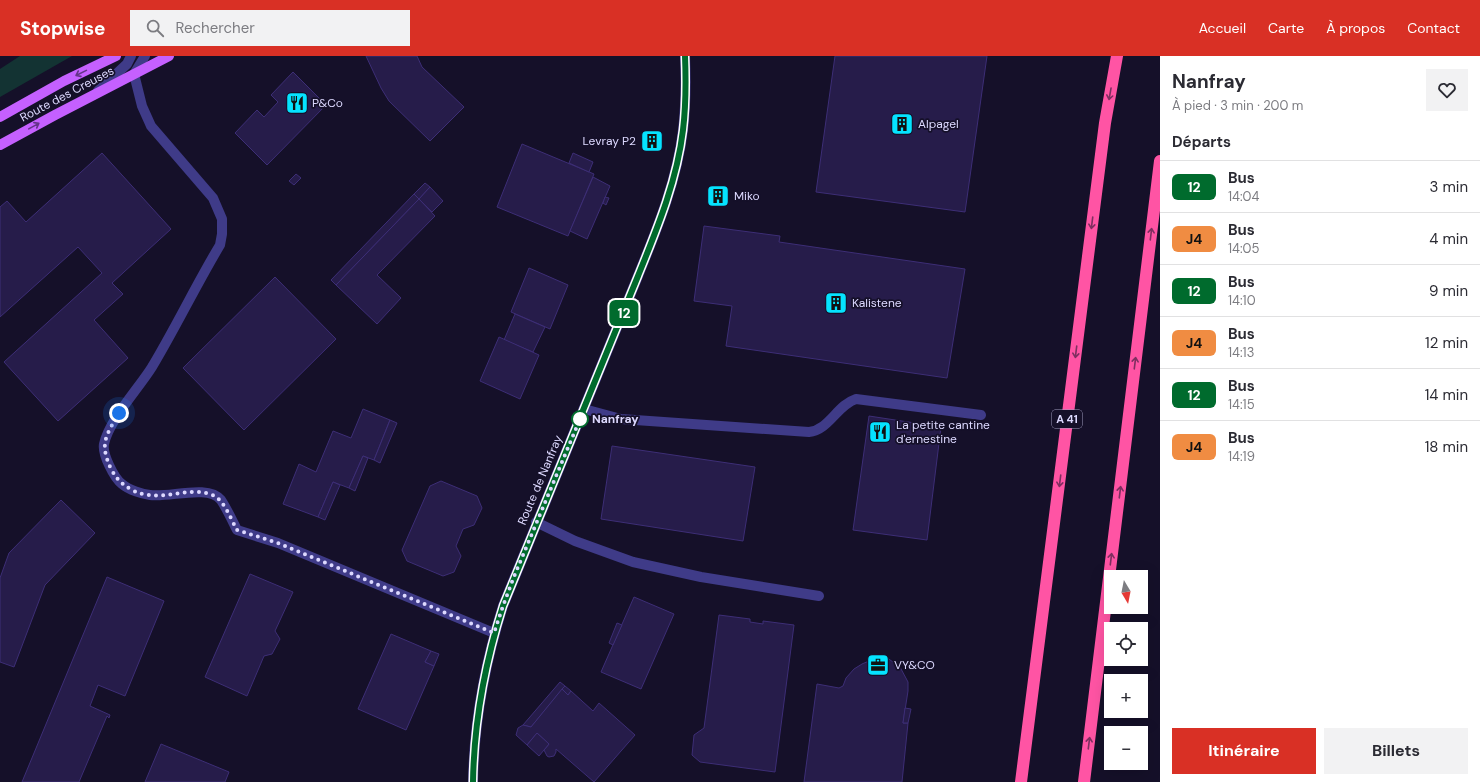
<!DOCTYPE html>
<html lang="fr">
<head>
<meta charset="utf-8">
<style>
	:root { --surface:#fff; --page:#f2f2f3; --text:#2b2b33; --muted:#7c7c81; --line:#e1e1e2; --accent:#d93025 }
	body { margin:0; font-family:"DM Sans",sans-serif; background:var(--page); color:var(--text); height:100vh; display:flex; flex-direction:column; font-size:15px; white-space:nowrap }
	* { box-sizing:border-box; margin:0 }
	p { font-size:13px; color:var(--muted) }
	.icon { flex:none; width:22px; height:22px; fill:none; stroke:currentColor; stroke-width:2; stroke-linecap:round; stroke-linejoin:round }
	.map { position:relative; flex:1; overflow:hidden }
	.details { display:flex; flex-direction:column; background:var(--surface); width:320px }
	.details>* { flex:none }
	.badge { padding:0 8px; border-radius:6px; font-size:14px; line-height:26px }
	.needle { width:26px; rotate:170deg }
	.fabs { position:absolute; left:1104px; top:514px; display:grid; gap:8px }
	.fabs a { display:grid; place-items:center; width:44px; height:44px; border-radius:0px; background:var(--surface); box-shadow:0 4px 16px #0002; font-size:20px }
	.you { position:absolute; width:20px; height:20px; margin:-10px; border:3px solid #fff; border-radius:50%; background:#1a73e8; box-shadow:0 0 0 6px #1a73e833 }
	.map>.badge { position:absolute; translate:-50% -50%; box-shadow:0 0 0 2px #fff }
	h2 { padding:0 12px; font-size:15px; line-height:36px }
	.round { display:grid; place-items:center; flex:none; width:42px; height:42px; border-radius:0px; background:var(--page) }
	.overview { display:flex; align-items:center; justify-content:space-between; height:68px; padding:0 12px }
	h1 { font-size:19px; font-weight:700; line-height:30px }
	.action { display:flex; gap:8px; margin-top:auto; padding:8px 12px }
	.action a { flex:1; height:46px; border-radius:0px; background:var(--accent); color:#fff; font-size:16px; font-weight:700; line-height:46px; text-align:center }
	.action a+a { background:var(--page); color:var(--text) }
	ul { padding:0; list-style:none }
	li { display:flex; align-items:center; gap:12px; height:52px; padding:0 12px; border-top:1px solid var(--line) }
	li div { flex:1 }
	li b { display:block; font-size:15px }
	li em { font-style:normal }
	li .badge { min-width:44px; font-weight:700; text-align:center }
	header { display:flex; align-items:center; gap:24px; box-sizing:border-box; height:56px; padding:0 20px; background:var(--accent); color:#fff }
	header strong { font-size:19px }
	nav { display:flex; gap:22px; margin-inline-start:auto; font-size:14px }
	.search { width:280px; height:36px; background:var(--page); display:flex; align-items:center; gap:10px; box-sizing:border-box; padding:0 14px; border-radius:0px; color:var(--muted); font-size:15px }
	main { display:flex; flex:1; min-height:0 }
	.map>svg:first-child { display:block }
	.green { fill:#133333 }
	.building { fill:#261c4a; stroke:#3d2e76 }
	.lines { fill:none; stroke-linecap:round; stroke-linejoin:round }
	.minor { stroke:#3f3b88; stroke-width:10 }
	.major { stroke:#c560ff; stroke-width:10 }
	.highway { stroke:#ff54a4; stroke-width:12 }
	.oneway { stroke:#643489 }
	.oneway2 { stroke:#7e2f60 }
	.line-casing { stroke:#fff; stroke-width:9 }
	.line { stroke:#006b2d; stroke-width:6 }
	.walk { stroke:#ddd9ff; stroke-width:4; stroke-dasharray:0 7.2 }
	.stop-dot { fill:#fff; stroke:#006b2d; stroke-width:2 }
	.labels { text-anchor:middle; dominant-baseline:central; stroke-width:3.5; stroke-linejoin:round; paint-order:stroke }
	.shield { fill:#151029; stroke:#a19dbf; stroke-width:1 }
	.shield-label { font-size:11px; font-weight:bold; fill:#ddd9ff }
	.street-label { font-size:12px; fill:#ddd9ff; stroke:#151029 }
	.poi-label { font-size:12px; fill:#ddd9ff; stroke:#151029; text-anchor:start }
	.stop-label { font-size:12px; font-weight:bold; fill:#ddd9ff; stroke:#151029; text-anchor:start }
</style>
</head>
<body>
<header>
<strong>Stopwise</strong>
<div class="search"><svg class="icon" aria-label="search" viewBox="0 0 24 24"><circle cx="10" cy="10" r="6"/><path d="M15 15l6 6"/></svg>Rechercher</div>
<nav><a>Accueil</a><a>Carte</a><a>À propos</a><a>Contact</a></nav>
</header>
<main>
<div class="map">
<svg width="1160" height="726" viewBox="0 0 1160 726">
	<rect width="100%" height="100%" fill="#151029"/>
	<!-- green -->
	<path class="green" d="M20,0H72L0,41V13Z"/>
	<!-- building -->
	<g class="building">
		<path d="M366,0H417L422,11L464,51L430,85L389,45L381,32Z"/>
		<path d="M835,0H987L965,156L816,136Z"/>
		<path d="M293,16L326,49L267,109L235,77L257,54L264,61L278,46L271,39Z"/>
		<path d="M650,78L657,79L655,93L647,91Z"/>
		<path d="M522,88L594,118L568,180L497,151Z"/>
		<path d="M102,97L171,173L112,227L123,238L94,264L128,302L58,365L4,306L102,217L78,191L0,261V151L7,145L26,166Z"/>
		<path d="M573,97L593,106L589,116L569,107Z"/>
		<path d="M296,118L301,122L294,129L289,125Z"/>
		<path d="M593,121L610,130L587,183L570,175Z"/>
		<path d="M425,127L430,131L419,143L414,138Z"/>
		<path d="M430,131L443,145L432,156L419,143Z"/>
		<path d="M714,131L723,133L721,148L712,147Z"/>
		<path d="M414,138L419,143L336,229L331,224Z"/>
		<path d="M605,141L609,142L606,149L603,147Z"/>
		<path d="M419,143L435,160L377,219L401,242L377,268L336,229Z"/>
		<path d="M704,170L780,180L779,186L965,213L947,322L726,290L732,250L694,245Z"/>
		<path d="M529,212L568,229L550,273L511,256Z"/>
		<path d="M275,221L336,283L244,374L183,312Z"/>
		<path d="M515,258L545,271L533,296L504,284Z"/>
		<path d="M499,281L539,299L520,343L480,325Z"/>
		<path d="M363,353L390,364L374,404L363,400L349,432L333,426L318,461L283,448L299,408L316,416L333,375L351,382Z"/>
		<path d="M869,360L941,371L927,484L853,474Z"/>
		<path d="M390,364L397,367L380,407L374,404Z"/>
		<path d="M612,390L755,411L743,485L601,463Z"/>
		<path d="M363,400L368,402L355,435L349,432Z"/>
		<path d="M441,425L477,440L482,452L474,469L463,473L456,490L461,500L454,516L443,520L407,505L402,494L430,430Z"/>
		<path d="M333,426L340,429L325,464L318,461Z"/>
		<path d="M61,444L95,477L45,529L14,611L0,606V522L9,497Z"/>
		<path d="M250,518L293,536L275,575L280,583L272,598L264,600L247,640L205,621Z"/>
		<path d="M107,521L164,545L125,640L98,629L90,650L110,659L109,662L107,660L79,726H22Z"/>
		<path d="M634,541L674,558L641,633L601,616Z"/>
		<path d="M719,559L750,563V566L763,568V565L794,569L775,716L700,706L692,699L694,679L704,672Z"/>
		<path d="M617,567L622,569L613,589L609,587Z"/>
		<path d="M391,578L431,595L425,606L434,610L406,674L358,653Z"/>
		<path d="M431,595L439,598L434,610L425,606Z"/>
		<path d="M879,599L886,601L900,611L908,626V635L903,667H908L902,726H804L817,628L839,632L843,630L846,622L854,613L862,608L869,605H878Z"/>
		<path d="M560,626L565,630L531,671L523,669Z"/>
		<path d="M565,630L571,635L568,639L562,633Z"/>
		<path d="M562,633L568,639L571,635L593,655L599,647L635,679L594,726L556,693V696L554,700L549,701L547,700L544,694L549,688L537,677L527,689L516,679L518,672L523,669L531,671Z"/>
		<path d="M905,652L911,653L908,667H903Z"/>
		<path d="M537,677L549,688L539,700L527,689Z"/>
		<path d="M161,688L229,716L225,726H145Z"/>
	</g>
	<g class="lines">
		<!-- minor -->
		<g class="minor">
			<path d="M145,0L134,18L142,50L151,70L213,142L222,163V178L220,189C196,229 176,271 152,311C139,332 109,364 104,388C102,398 114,422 122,428C129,434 142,438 150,439C169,442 208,428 221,444C227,453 232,464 237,474L278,487L494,577"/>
			<path d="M98,35L127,8L131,0"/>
			<path d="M584,353L621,363L809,376C829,374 837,349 856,343L981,359"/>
			<path d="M536,466L575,485L633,506L701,521L819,540"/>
			<path d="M473,726C474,666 485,607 503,550L638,220C657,173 677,125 683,74C686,49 686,25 685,0"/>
		</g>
		<!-- major -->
		<g class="major">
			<path d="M0,61L64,25L116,0"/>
			<path d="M0,89L55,59L169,0"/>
		</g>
		<!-- highway -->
		<g class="highway">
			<path d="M1021,726L1105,67L1117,0"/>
			<path d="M1084,726L1160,105"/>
		</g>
	</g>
	<!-- one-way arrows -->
	<defs><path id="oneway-shaft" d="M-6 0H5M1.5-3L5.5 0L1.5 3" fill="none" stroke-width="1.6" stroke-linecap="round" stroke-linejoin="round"/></defs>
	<g class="oneway">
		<use href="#oneway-shaft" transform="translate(81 17) rotate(154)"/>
		<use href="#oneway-shaft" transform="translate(34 70) rotate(-29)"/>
	</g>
	<g class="oneway2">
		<use href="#oneway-shaft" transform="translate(1110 38) rotate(100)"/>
		<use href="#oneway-shaft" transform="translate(1092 167) rotate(97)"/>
		<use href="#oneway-shaft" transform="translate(1151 178) rotate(-83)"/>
		<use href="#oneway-shaft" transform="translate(1076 296) rotate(97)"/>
		<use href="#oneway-shaft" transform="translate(1135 307) rotate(-83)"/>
		<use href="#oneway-shaft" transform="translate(1060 425) rotate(97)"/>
		<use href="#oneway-shaft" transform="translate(1120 436) rotate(-83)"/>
		<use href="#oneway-shaft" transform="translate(1111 503) rotate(-83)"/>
		<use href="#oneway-shaft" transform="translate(1089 687) rotate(-83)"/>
	</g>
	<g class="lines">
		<!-- line casing -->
		<g class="line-casing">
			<path id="line" d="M473,726C474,666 485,607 503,550L638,220C657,173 677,125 683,74C686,49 686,25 685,0"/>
		</g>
		<!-- line -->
		<use href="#line" class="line"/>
		<!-- walk -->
		<path class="walk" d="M119,357C106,380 99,387 111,413C117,424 122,428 132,434C160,448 185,430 210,438C224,442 230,462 237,474L278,487L494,577L503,550L513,523L580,363"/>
	</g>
	<!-- icons -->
	<defs>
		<g id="restaurant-square" transform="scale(1.15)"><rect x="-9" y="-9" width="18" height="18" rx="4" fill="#05e3ff" stroke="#151029"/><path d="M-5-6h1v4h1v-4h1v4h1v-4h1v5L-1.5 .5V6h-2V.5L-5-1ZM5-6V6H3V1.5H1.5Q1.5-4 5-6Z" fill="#111"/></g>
		<g id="building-square" transform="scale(1.15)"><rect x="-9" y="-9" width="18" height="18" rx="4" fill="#05e3ff" stroke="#151029"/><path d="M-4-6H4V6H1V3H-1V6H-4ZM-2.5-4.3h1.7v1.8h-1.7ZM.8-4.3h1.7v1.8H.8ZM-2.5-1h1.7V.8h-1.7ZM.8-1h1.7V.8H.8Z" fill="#111"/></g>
		<g id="office-square" transform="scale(1.15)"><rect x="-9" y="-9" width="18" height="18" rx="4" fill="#05e3ff" stroke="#151029"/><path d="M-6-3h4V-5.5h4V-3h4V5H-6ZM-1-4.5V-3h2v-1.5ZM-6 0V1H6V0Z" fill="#111"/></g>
	</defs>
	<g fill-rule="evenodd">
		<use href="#restaurant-square" x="297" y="47"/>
		<use href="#building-square" x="902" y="68"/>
		<use href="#building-square" x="652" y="85"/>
		<use href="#building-square" x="718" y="140"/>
		<use href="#building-square" x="836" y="247"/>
		<use href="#restaurant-square" x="880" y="376"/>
		<use href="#office-square" x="878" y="609"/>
	</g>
	<!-- markers -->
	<circle class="stop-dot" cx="580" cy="363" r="8"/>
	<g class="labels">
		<!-- shield labels -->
		<rect class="shield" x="1052" y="354" width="30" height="18" rx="3"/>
		<g class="shield-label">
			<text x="1067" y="363">A 41</text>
		</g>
		<!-- street labels -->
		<g class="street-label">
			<text transform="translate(67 38) rotate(-28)">Route des Creuses</text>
			<text transform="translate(540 424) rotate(-67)">Route de Nanfray</text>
		</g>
		<!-- poi labels -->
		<g class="poi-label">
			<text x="312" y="47">P&amp;Co</text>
			<text x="918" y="68">Alpagel</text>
			<text x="636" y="85" text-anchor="end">Levray P2</text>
			<text x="734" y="140">Miko</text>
			<text x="852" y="247">Kalistene</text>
			<text x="896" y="369">La petite cantine<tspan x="896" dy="14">d'ernestine</tspan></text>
			<text x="894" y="609">VY&amp;CO</text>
		</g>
		<!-- stop labels -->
		<g class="stop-label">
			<text x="592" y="363">Nanfray</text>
		</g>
	</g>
</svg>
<div class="fabs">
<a><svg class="needle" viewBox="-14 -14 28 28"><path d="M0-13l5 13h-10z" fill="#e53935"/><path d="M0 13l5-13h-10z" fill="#7c7c81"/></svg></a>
<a><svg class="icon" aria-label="locate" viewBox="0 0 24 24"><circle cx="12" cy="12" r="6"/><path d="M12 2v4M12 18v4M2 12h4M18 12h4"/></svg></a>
<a>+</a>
<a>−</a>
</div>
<div class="you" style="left:119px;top:357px"></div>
<b class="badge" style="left:624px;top:257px;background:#006b2d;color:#fff">12</b>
</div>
<section class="details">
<div class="overview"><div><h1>Nanfray</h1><p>À pied · 3 min · 200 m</p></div><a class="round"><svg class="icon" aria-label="heart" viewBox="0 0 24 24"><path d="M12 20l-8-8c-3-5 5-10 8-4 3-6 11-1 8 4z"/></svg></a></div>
<h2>Départs</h2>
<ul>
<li><span class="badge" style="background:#006b2d;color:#fff">12</span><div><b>Bus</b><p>14:04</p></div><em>3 min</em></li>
<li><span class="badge" style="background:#f08c42;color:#111">J4</span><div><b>Bus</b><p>14:05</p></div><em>4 min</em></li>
<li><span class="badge" style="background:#006b2d;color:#fff">12</span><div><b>Bus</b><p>14:10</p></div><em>9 min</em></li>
<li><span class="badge" style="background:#f08c42;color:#111">J4</span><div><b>Bus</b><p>14:13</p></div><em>12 min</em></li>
<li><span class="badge" style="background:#006b2d;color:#fff">12</span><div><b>Bus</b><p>14:15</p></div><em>14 min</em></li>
<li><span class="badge" style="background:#f08c42;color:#111">J4</span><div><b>Bus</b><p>14:19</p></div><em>18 min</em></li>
</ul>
<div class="action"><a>Itinéraire</a><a>Billets</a></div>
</section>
</main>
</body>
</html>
